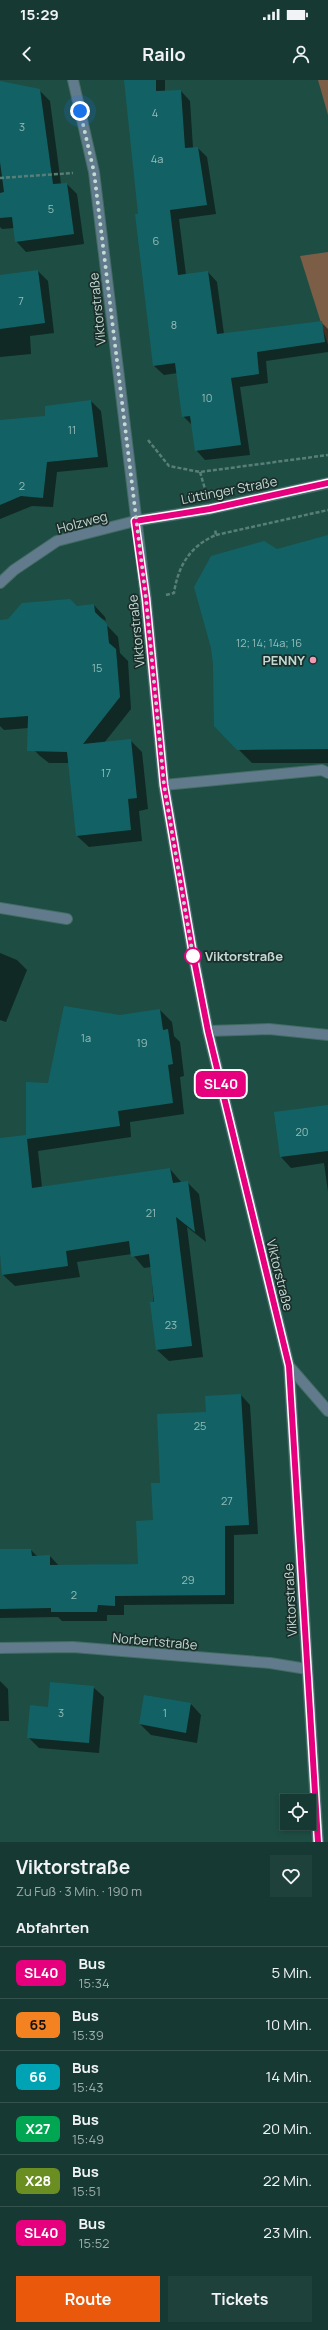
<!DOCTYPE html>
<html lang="de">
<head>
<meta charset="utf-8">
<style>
	:root { --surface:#163a33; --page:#1f413b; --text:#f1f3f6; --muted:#9eadac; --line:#35544e; --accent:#ea580c }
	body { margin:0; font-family:Manrope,sans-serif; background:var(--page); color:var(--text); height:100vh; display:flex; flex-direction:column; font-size:15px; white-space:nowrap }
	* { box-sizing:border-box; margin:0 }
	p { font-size:13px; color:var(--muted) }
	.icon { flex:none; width:22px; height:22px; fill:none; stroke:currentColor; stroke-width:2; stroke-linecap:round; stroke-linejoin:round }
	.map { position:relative; height:1762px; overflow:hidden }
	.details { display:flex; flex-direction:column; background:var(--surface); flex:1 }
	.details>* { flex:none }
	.badge { padding:0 8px; border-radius:6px; font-size:14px; line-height:26px }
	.fabs { position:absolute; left:280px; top:1714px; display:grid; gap:8px }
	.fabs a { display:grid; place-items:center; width:36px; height:36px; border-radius:0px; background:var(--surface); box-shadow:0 2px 6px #0003,0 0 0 1px var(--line); font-size:20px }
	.you { position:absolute; width:20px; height:20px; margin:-10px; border:3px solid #fff; border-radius:50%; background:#1a73e8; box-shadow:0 0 0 6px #1a73e833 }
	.map>.badge { position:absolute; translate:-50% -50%; box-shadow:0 0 0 2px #fff }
	h2 { padding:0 16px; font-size:15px; line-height:36px }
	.round { display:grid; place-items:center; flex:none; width:42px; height:42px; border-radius:0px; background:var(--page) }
	.summary { display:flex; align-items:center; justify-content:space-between; height:68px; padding:0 16px }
	h1 { font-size:19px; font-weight:700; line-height:30px }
	.action { display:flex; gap:8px; margin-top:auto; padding:8px 16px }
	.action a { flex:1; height:46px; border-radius:0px; background:var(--accent); color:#fff; font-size:16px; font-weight:700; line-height:46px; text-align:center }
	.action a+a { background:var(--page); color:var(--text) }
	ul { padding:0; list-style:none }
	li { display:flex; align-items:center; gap:12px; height:52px; padding:0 16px; border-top:1px solid var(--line) }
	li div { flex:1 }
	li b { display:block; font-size:15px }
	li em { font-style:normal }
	li .badge { min-width:44px; font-weight:700; text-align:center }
	.status { display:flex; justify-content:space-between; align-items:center; height:28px; padding:0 20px; background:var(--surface); direction:ltr }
	.status svg { height:11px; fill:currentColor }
	header { display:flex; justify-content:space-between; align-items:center; height:52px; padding:0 16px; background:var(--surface); font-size:18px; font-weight:700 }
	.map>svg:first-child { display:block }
	.green { fill:#7c5d45 }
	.shadow { fill:#0007 }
	.building { fill:#126265 }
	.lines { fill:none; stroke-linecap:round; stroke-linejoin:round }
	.minor-casing { stroke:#426c64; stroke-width:12 }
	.path { stroke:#587f77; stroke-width:2.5; stroke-dasharray:4 2; stroke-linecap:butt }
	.minor { stroke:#617a8c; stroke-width:10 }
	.line-casing { stroke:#fff; stroke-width:9 }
	.line { stroke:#e6007e; stroke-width:6 }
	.walk { stroke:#c2dad4; stroke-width:4; stroke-dasharray:0 7.2 }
	.poi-dot { fill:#f09ab6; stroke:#1b2e2a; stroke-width:1.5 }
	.stop-dot { fill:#fff; stroke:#e6007e; stroke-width:2 }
	.labels { text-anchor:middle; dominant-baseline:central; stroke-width:3.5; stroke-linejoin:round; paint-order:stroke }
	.number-label { font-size:11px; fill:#96bcb8 }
	.street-label { font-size:13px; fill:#c2dad4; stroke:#1b2e2a }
	.poi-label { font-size:13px; font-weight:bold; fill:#c2dad4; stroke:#1b2e2a; text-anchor:end }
	.stop-label { font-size:13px; font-weight:bold; fill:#c2dad4; stroke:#1b2e2a; text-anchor:start }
</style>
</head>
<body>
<div class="status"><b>15:29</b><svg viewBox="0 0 49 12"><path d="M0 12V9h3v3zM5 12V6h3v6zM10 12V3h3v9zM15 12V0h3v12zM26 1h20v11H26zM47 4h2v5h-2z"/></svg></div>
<header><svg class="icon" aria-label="back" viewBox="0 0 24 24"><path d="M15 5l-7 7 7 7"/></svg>Railo<svg class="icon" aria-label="person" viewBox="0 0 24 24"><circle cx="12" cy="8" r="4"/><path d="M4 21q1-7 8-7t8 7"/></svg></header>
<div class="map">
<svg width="328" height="1762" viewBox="0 0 328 1762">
	<rect width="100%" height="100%" fill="#1e4d44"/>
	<!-- green -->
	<g class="green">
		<path d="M318,0H328V35Z"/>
		<path d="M328,172V265L300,176Z"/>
	</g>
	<!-- shadow -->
	<g class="shadow">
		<path d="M125,0H165V12L181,11L190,21L193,68H198L207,77L216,134L179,139L186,195L208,192L217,202L224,254L321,242L328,249V272L266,281L268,303L240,307L250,375L205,380L196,370L192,345L183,336L178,293L164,295L154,286Z"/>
		<path d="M0,2L39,10L50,21L61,104H67L77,114L84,164L26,172L16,161L14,148L2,149L0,147Z"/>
		<path d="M38,191L48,201L54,253L30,256L31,274L0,277V196Z"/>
		<path d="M91,321L101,331L108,387L57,392L53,427L32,426L0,439V341L46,337Z"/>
		<path d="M328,456V683H252L215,646L277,471Z"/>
		<path d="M94,525L105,537L106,541L98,536L118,557L120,573L128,581L131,629L104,663L130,660L142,672L148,729L139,731L142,761L89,767L77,756L69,683H49L40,676L28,664V648L4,650L0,646V552L77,527Z"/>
		<path d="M0,873L17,880L27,890L6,942L0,940Z"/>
		<path d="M160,930L172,942L174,956L180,962L184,996L180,997L184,1034L130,1042L131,1057L38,1071L42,1107L170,1089L182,1103L187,1102L199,1114L206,1162L187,1147L203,1277L169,1281L157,1270L151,1187L144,1188L132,1174L77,1182L80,1197L15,1206L3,1195L0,1173V1059L27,1056L49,1004L120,936Z"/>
		<path d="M328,1026V1112L324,1083L291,1088L281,1077Z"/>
		<path d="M241,1315L250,1325L258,1454L234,1455V1524L124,1525V1535H107V1541H62L58,1537L0,1538V1470H31L38,1477L50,1476L59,1486L139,1484L154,1441L162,1404L207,1333Z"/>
		<path d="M0,1601L8,1609L9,1641H0Z"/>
		<path d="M93,1607L104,1617L99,1673L39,1668L28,1657L49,1628Z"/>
		<path d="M191,1624L201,1635L197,1663L151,1655L140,1644Z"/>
	</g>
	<!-- building -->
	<g class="building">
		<path d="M124,0H156V11L181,10L185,68L198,67L207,125L170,130L178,195L208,191L217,254L322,241L325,262L257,272L259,294L231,298L241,365L195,371L190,336L182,337L175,283L153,286L135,134H138Z"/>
		<path d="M0,1L40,9L53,104L67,103L74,154L15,162L12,137L0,138V113L4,112L0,82Z"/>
		<path d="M38,190L45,243L0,249V195Z"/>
		<path d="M91,320L98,377L47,382L43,418L21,416L0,425V340L45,336V326Z"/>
		<path d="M328,455V669L237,670L214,646L213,584L211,568L194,507L211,476L264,461L277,469Z"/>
		<path d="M70,519L77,526L94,524L95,532L107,544L109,563L116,569L120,617L83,664L131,659L137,718L128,719L131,750L76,756L67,672L27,671L28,636L0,638V540L8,539L22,523Z"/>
		<path d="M64,926L120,935L160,929L163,950L168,949L173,984L168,985L173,1023L118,1031L120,1046L27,1059L32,1108L170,1088L173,1103L188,1101L195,1152L176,1137L192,1266L156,1270L150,1222H154L149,1174L131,1177L129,1161L66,1171L68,1186L2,1195L0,1175V1058L26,1055V1002L48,1003Z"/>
		<path d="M328,1025V1071L280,1077L274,1032Z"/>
		<path d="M241,1314L249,1445L225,1446V1515L115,1516V1526L98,1525L97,1532H51V1528L0,1529V1469H31L32,1476L50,1475V1485L138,1484L136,1441L153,1440L151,1403H160L157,1334L206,1332L205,1316Z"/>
		<path d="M50,1602L94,1606L89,1663L27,1658L30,1625L48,1627Z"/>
		<path d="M144,1615L191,1623L186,1653L139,1644Z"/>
	</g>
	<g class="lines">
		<!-- minor casing -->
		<g class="minor-casing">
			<g id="minor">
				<path d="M73,0L94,92L146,519L164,705L193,874L208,951L289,1286L318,1762"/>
				<path d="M0,503L14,490L57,461L135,441L210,429L328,403"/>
				<path d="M164,705L322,690L328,693"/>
				<path d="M0,828L67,839"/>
				<path d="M208,951L269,949L328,955"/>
				<path d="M289,1286L328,1331"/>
				<path d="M0,1568L73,1567L270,1583L307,1589"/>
			</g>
		</g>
		<!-- path -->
		<g class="path">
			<path d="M0,98L73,93"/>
			<path d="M148,360L169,386L200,392L328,375"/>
			<path d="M200,392L205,409"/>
			<path d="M216,455L328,430"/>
			<path d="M166,515L174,513C178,486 190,466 216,455L215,449"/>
		</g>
		<!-- minor -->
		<use href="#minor" class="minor"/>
	</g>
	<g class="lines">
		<!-- line casing -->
		<g class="line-casing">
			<path id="line" d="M318,1762L289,1286L208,951L193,874L164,705L146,519L135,441L210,429L328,403"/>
		</g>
		<!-- line -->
		<use href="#line" class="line"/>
		<!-- walk -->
		<path class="walk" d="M80,31L94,92L146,519L164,705L193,876"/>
	</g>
	<!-- markers -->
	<circle class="poi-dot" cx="313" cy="580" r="4"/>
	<circle class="stop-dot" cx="193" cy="876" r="8"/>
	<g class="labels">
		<!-- number labels -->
		<g class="number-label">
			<text x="155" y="32">4</text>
			<text x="22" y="46">3</text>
			<text x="157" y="78">4a</text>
			<text x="51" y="128">5</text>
			<text x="156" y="160">6</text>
			<text x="21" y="220">7</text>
			<text x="174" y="244">8</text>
			<text x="207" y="317">10</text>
			<text x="72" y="349">11</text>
			<text x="22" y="405">2</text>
			<text x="269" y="562">12; 14; 14a; 16</text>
			<text x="97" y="587">15</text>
			<text x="106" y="692">17</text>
			<text x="86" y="957">1a</text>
			<text x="142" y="962">19</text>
			<text x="302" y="1051">20</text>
			<text x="151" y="1132">21</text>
			<text x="171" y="1244">23</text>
			<text x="200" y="1345">25</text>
			<text x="227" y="1420">27</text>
			<text x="188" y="1499">29</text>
			<text x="74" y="1514">2</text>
			<text x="61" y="1632">3</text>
			<text x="165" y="1632">1</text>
		</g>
		<!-- street labels -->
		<g class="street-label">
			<text transform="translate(97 229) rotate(-96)">Viktorstraße</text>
			<text transform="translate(229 410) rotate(-11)">Lüttinger Straße</text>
			<text transform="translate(82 442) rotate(-15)">Holzweg</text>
			<text transform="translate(136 551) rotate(-96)">Viktorstraße</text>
			<text transform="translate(280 1195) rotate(76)">Viktorstraße</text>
			<text transform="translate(290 1520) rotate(-93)">Viktorstraße</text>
			<text transform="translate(155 1561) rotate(5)">Norbertstraße</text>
		</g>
		<!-- poi labels -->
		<g class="poi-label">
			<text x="305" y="580">PENNY</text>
		</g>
		<!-- stop labels -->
		<g class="stop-label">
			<text x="205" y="876">Viktorstraße</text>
		</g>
	</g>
</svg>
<div class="fabs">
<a><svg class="icon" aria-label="locate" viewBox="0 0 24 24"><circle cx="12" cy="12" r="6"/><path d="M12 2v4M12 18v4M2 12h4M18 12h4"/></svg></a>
</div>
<div class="you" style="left:80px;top:31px"></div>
<b class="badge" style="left:221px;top:1004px;background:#e6007e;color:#fff">SL40</b>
</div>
<section class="details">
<div class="summary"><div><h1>Viktorstraße</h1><p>Zu Fuß · 3 Min. · 190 m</p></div><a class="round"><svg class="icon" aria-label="heart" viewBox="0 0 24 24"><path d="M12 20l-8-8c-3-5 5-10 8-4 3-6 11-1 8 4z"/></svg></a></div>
<h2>Abfahrten</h2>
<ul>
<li><span class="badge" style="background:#e6007e;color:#fff">SL40</span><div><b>Bus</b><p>15:34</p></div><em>5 Min.</em></li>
<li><span class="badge" style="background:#f58220;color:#111">65</span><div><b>Bus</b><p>15:39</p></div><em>10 Min.</em></li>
<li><span class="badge" style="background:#00a3b4;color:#fff">66</span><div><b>Bus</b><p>15:43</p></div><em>14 Min.</em></li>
<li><span class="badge" style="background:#00a651;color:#fff">X27</span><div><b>Bus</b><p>15:49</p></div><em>20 Min.</em></li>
<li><span class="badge" style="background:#6b8e23;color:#fff">X28</span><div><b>Bus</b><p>15:51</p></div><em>22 Min.</em></li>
<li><span class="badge" style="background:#e6007e;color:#fff">SL40</span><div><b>Bus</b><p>15:52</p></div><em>23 Min.</em></li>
</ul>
<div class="action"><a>Route</a><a>Tickets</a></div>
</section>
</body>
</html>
